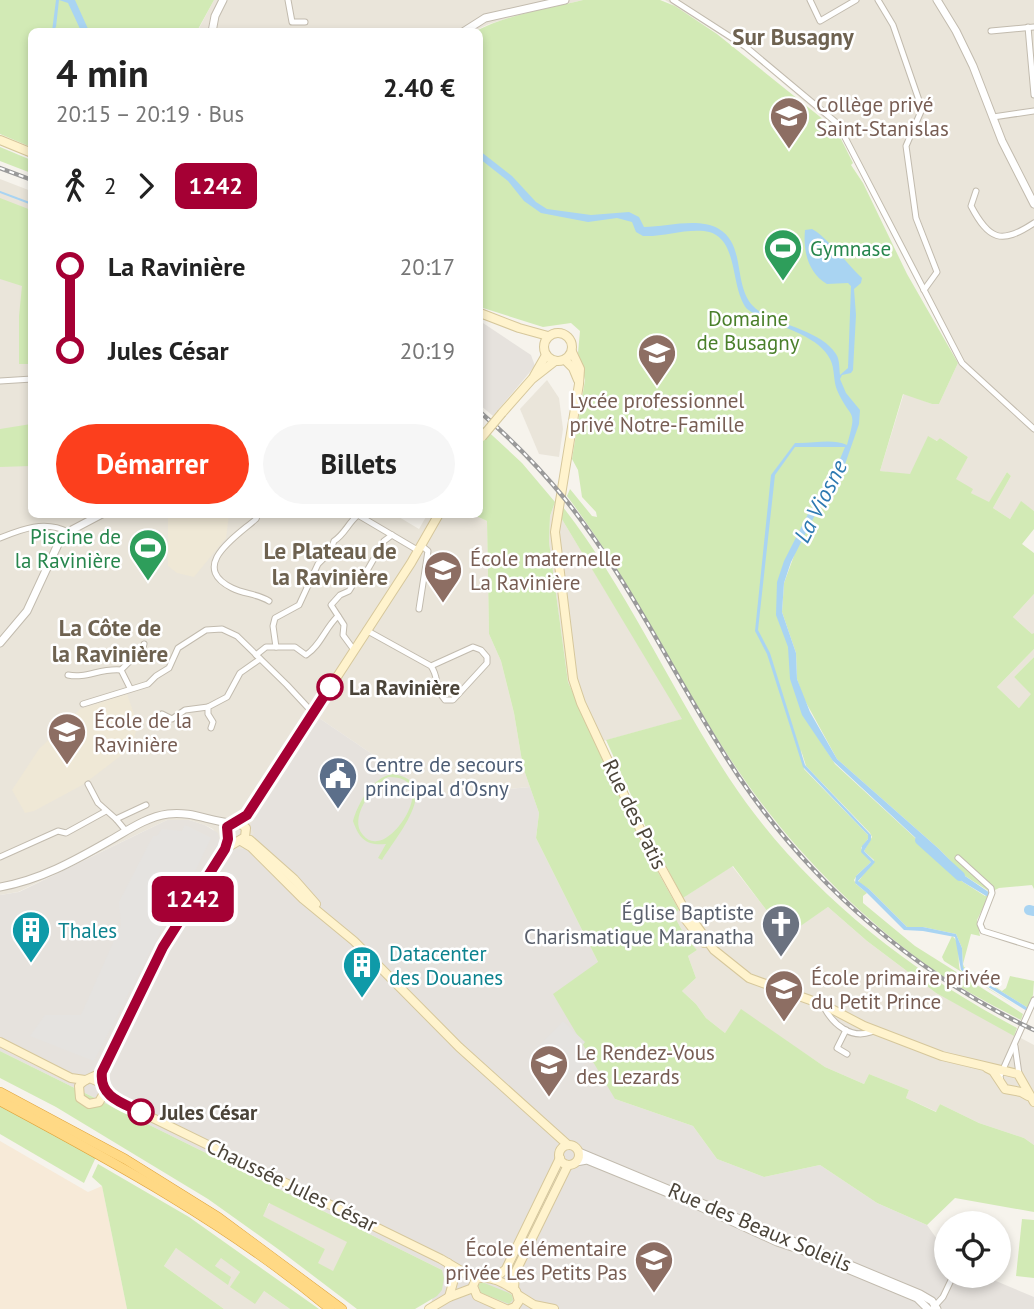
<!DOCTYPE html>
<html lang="fr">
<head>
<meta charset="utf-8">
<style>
	:root { --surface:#fff; --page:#f6f6f6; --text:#222; --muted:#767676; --accent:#fc3f1d }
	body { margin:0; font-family:"PT Sans",sans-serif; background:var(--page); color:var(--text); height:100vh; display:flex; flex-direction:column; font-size:26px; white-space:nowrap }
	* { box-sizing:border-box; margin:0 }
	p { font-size:23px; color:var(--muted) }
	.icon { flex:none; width:38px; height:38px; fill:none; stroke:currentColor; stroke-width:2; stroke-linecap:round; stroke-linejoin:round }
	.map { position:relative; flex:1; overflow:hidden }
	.sheet { position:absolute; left:28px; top:28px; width:455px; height:490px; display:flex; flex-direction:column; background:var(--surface); border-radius:10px; box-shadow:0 4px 10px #0003 }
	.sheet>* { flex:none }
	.badge { padding:0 14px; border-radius:10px; font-size:24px; line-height:46px }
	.controls { position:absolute; left:934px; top:1211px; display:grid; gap:14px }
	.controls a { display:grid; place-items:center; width:77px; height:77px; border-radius:50%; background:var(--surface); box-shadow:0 4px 10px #0003; font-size:35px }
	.map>.badge { position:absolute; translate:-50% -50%; box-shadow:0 0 0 4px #fff }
	.legs { display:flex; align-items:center; gap:10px; height:77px; padding:0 28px; font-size:23px }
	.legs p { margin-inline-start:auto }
	.headline { display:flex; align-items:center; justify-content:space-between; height:119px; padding:0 28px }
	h1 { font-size:38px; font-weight:600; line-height:52px }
	.cta { display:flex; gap:14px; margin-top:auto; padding:14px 28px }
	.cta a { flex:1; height:80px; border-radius:42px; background:var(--accent); color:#fff; font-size:28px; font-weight:600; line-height:80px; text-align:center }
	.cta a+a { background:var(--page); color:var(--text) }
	ul { padding:0 28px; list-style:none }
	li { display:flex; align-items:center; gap:24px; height:84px; font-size:26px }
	li i { display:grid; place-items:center; width:10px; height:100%; margin:0 9px; background:currentColor }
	li i::after { content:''; width:18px; height:18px; margin:-9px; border:5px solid; border-radius:50%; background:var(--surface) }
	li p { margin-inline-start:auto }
	li:first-child i { background:linear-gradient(#0000 50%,currentColor 0) }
	li:last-child i { background:linear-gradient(currentColor 50%,#0000 0) }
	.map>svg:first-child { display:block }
	.residential { fill:#eae5da }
	.commercial { fill:#f7ead8 }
	.industrial { fill:#e6e2dd }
	.education { fill:#efe8d6 }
	.green { fill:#d2eab5; fill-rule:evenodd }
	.parking { fill:#e5e3e0 }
	.water { fill:#a9d4f2 }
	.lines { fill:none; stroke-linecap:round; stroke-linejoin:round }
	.stream { stroke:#a9d4f2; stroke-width:2 }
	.river { stroke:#a9d4f2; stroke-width:10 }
	.minor-casing { stroke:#c2bbae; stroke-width:7 }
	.tertiary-casing { stroke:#c2bbae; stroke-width:9 }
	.secondary-casing { stroke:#d6c79b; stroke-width:10 }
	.trunk-casing { stroke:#e0a43c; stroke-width:10 }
	.minor { stroke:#fff; stroke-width:5 }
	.tertiary { stroke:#fff; stroke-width:7 }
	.secondary { stroke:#fff3cd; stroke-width:8 }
	.trunk { stroke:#ffd985; stroke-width:9 }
	.rail-casing { stroke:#9a9a9a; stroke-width:4.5 }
	.rail { stroke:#fff; stroke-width:2; stroke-dasharray:5; stroke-linecap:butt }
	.secondary-bridge-casing { stroke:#d6c79b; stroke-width:10; stroke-linecap:butt }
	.secondary-bridge { stroke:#fff3cd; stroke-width:8 }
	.line-1-casing { stroke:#fff; stroke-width:16 }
	.line-1 { stroke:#a50034; stroke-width:10 }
	.stop-1-dot { fill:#fff; stroke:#a50034; stroke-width:3.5 }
	.labels { text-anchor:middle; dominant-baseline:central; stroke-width:5; stroke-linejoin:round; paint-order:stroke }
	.education-label { font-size:21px; fill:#785e54; stroke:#fff; text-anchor:start }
	.leisure-label { font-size:21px; fill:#27864d; stroke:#fff; text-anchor:start }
	.park-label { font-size:21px; fill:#4a7f2a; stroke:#fff }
	.stop-label { font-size:21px; font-weight:bold; fill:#4b4439; stroke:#fff; text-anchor:start }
	.service-label { font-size:21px; fill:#4e5e75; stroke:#fff; text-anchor:start }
	.street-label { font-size:21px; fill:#4b4439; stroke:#fff }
	.worship-label { font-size:21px; fill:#5b616d; stroke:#fff; text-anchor:end }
	.culture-label { font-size:21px; fill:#0d838f; stroke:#fff; text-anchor:start }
	.neighbourhood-label { font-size:23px; font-weight:bold; fill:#6e6250; stroke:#fff }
	.water-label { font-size:23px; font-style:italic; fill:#2e7ab2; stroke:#fff }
</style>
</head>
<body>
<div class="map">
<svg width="1034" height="1309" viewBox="0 0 1034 1309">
	<rect width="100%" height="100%" fill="#f6f3ec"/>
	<!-- residential -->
	<g class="residential">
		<path d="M214,0H583L516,16L489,24L474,31L197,32Z"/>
		<path d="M665,0H1034V511L1021,502L1010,519L993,508L1011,476L1007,472L989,503L971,493L972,489L955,479L968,457L940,438L938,441L928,437L910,475L880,471L904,393L932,404H939L958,363L839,131L744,50Z"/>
		<path d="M0,179L31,191L32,514H394L419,529L427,515H474L487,521L489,634L501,661L514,713L523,767L530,787L440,795L428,792L319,718L249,828L255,833L242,849H235L220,840L213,829L205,825L189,820H167L18,892L0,895Z"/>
		<path d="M547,380L559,398L563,429L559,457L539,454L520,409Z"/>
		<path d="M555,502L560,516L683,719L596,743L568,682L549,542L550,516Z"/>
		<path d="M1034,594V633L1033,635L1013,617Z"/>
		<path d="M1034,649V657L1014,677L1032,694L1019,708L997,687Z"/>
		<path d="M732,866L786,935L828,907L867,941L936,993L1034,1045V1145L1024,1138L979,1123L940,1104L937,1112L906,1098L909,1090L869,1074L864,1084L825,1067L741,1010L725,1033L706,1018L696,1004L682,991L696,978L688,956L697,950L687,939L673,914L686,905L683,898Z"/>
		<path d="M270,1203L348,1242L333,1272L317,1263L325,1249L262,1216Z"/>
		<path d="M176,1248L215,1266L221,1257L240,1272L231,1287L264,1291L290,1309H224L164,1266Z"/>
	</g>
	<!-- commercial -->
	<path class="commercial" d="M0,1141L88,1192L102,1186L127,1309H0Z"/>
	<!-- industrial -->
	<g class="industrial">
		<path d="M480,321L531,355L535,366L493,416L480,405Z"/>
		<path d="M319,718L428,792L440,795L530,787L539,813L536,838L598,962L615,1099L693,1126L717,1159L764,1177L820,1165L877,1203L927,1225L947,1253V1276H984L1034,1297V1309H429L442,1270L0,1051V895L19,892L167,820H189L205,825L218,833L220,840L235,849H242L254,833L249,827Z"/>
	</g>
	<!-- education -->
	<g class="education">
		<path d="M168,515H229L226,538L194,577L177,573L168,566Z"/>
		<path d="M127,694L138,725L131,748L84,784L34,811L25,813L12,790L39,749L80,709Z"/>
	</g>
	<!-- green -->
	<g class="green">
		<path d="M0,0H214L197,31L32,32L31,147L0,134Z"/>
		<path d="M583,0H660L675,6L717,34L829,124L837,131L853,163L851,165L863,183L907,274L958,363L939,404H932L903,394L880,471L910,474L928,436L937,441L940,438L968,457L956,479L973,489L971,493L989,502L1007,472L1011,476L993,508L1010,519L1021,501L1034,511V529L1022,544L1034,553V594L1013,617L1032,634L1034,633V649L997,687L1019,708L1031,694L1014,677L1034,657V889L1032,885L999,888L991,892L977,920L980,936L971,934L963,964L964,967L1002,991L1006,988L1010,976L1034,981L1033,995L1028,1008L963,968L962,948L956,934L923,927H907L869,889L858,882L874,860L864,851L872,837L870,833L806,766L801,750L804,769L868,835V839L861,848L871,862L857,875L854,880L856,884L867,893L863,896V903L915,946L1023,1014L1021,1020C988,1003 955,986 925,964C848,907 781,837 729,757C673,671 629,578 567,496L570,489L592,516L597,517L596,512L582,497L578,470L572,459L585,380L578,353L580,331L571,323L543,327L480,307V32H474C508,14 547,9 583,0ZM795,553L784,583L782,612L796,653L797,679L803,697L837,759L939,849L965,876L990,892L985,896L963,882L835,764L819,739L793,679L790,645L779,606L786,564Z"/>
		<path d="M0,147L31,160V173L0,161Z"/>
		<path d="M0,198L31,210L30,364H19V316L22,286L0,279Z"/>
		<path d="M31,424V466L0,467V429Z"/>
		<path d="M480,424L522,463L555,502L550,516L549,542L568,682L639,838L679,910L673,914L687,939L697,950L688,956L696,978L682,991L696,1004L706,1018L725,1033L741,1009L825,1067L864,1084L869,1074L909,1090L906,1098L936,1112L940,1104L979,1123L1024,1138L1034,1145V1212L955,1198L927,1225L877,1203L820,1165L764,1177L717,1159L693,1126L615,1099L553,994L598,962L536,838L539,813L523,767L514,713L501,661L489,634L487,521L474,515L480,514Z"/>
		<path d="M563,507C628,591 671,689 729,778C800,886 904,968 1017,1028L1014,1036L936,993L867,941L828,907L786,936L733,866L683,898L648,832L606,740L682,719L560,516Z"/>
		<path d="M392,774C445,781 396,837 382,860L378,858L386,844C367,846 359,839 353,821C358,803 372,778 392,774ZM388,777C439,776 398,841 377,841C372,842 367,840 363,835C348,819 372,786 388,777Z"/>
		<path d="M952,936C962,943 957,959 960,970L1024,1011L944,961L942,957Z"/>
		<path d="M0,1051L442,1270L444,1278L442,1290L437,1296L415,1309H357L278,1249L208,1199L56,1107L0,1078ZM269,1203L347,1242L333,1271L318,1263L325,1249L263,1216Z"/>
		<path d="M0,1106L96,1157L84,1183L0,1134Z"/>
		<path d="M98,1164L189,1217L319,1309H290L264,1291L255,1304L230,1287L240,1272L221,1258L215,1266L231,1277L228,1285L176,1248L164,1266L224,1309H127L102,1186L92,1177Z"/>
		<path d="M1022,1219L1034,1220V1278L1016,1276Z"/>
		<path d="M482,1282L509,1293L512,1295L513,1300L509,1304L481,1293L478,1285Z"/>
	</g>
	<!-- parking -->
	<g class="parking">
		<path d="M185,825L211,838L179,905L175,903L94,1061L30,1036L45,1015H81L121,925L119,902L153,836H157L162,829L182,831Z"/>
		<path d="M563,1021L585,1042L582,1046L589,1052L588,1054L590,1057L577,1074L573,1070L563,1079L534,1051Z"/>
	</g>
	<!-- water -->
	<g class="water">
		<path d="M56,0H75L89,31H81L68,3L59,0L56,27L52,31Z"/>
		<path d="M480,151L512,176L536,202L547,209L591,215L629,212L639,217L644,227C667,227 698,217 719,229C746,245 733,285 753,306C770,324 820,328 836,354C840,360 839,368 840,375L848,368L851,286L848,283L827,284C808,273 803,251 805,230L812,229C825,235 849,266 862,278L861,283L854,289L856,315L853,370L851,373L842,375L840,379L846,393L860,410L859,424L842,473L816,513L791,562L784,583L782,612L796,653L797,679L810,712L837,759L939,849L965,876L990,893L988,897L963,882L833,761L802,715L790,679L788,647L776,615L777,582L784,561L809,512L833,476L845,447H795L775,475L758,630L770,653L805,765L871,835V840L864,851L875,862L858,881L869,889L907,927H923L956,934L962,948L963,968L1028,1008L1027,1011L961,970L955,937L923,931L904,930L867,893L855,883L856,876L871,862L861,852L862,846L868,839V835L803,767L767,654L755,631L771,475L795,443C813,444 831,438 847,445C858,406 851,422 837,390C833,380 835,368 830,359C818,333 769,325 747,309C729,287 740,235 704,231C683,229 663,237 643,236L636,232L632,222L617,218L588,222L541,213L524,201L508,181L480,159Z"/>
	</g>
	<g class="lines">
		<!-- stream -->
		<g class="stream">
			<path d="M0,192L32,204"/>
			<path d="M1028,911L1034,912"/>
		</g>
		<!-- river -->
		<g class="river">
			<path d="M920,840L960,876"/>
			<path d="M1029,910L1034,911"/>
		</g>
		<!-- minor casing -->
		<g class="minor-casing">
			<g id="minor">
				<path d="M288,0L292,22H305"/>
				<path d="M673,0L746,47L838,124L962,363L1034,429"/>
				<path d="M810,0L820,21L856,0"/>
				<path d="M878,0L893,25L922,109L906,146L916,218L937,272L924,290"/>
				<path d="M1028,27L1034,95"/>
				<path d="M991,31L1034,27"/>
				<path d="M993,117L1034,111"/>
				<path d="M976,191L971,206C989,240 1001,245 1034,223"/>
				<path d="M0,381L32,379"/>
				<path d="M258,514L256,519C237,536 188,566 232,588C244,594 258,594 269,601"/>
				<path d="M0,538C22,529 45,520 68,532"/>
				<path d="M419,609L428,551L422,546"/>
				<path d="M366,630L431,666L473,647L481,650L487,657V663L453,700H445C433,686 440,679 431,666"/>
				<path d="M276,647L273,626L275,618L299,605L318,564L330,552L334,541C345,534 348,523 358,515L419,551"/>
				<path d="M354,650L343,635L344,625L331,605L340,595L349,591L357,578L368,569L384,541L392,535"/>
				<path d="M256,655L266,647H295L306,655C321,645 325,628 338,616"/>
				<path d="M121,670L130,688"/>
				<path d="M68,675C86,679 100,668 121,670L143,648L144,644"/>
				<path d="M83,704L148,684L156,676L169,668L178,648L206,630L222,629L237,636L287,685L313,713"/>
				<path d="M162,714L172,719L185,710L208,707"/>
				<path d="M211,728L213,722L208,714V707L227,697L240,673L260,659"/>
				<path d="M88,784L98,803L116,819L126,831"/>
				<path d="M116,819L146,805"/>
				<path d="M0,857L58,831L66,833L106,811"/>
				<path d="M958,858L991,888L992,893L980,924L983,931L1034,947"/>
				<path d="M825,1009C834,1025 851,1039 871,1032"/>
				<path d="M846,1030L837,1048L847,1054"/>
				<path d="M1015,1046L1019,1074"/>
				<path d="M1001,1082L1000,1076L1034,1000"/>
				<path d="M933,1308L943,1297L953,1276"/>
			</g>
		</g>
		<!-- tertiary casing -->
		<g class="tertiary-casing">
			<g id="tertiary">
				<path d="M937,0L956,31L973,66L1002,141L1034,204"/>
				<path d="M212,32L215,16L223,0"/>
				<path d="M463,32L485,18L565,0"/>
				<path d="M0,643L27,611L60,540L68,532L102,514"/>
				<path d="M0,887C40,880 74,861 109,841C127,831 146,817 168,814C191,811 209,821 231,823"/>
				<path d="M579,1152L920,1294L932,1301L937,1309"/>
				<path d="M576,1162L587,1160L685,1200L777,1242L804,1251L917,1298L928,1309"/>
			</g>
		</g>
		<!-- secondary casing -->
		<g class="secondary-casing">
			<g id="secondary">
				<path d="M0,140L32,153"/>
				<path d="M480,313L519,328L548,336"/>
				<circle cx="558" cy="347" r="14"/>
				<path d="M572,352L580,369L579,384L555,532L573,679L581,703L640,829L683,907L714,950L749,978L824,1005L864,1026L942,1056L1018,1074L1034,1102"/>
				<path d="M565,360L573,368L578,380"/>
				<path d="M534,376L546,355"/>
				<path d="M502,413L532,379L555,361"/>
				<path d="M237,822L247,815L255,803L411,563L439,514"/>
				<path d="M250,840L294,879L316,904"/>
				<path d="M241,841L251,847L303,899L354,941L459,1047L568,1145"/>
				<path d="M686,920L704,943"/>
				<path d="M0,1042L71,1078L85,1080"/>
				<path d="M987,1068L993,1071L1005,1089L1021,1092L1028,1096"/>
				<path d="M92,1079L101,1083L104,1093L99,1102L89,1104L80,1098L79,1086C84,1078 94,1078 102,1072"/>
				<path d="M101,1083L102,1072L171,933L225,849L245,837L246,828L238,822L231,823L226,830L227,837L234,842"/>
				<path d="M104,1090L114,1099L441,1259L468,1275L479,1277"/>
				<circle cx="569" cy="1155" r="10"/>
				<path d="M448,1263L454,1279L449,1297"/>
				<path d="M494,1279L506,1269L560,1158"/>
				<path d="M514,1289L515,1273L568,1165"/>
				<path d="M518,1295L534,1305L554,1309"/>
				<path d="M429,1309L449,1297L473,1288"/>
				<path d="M506,1309L477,1296L473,1286L476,1279C490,1274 505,1283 516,1291L519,1301L515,1307L510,1309"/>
			</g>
		</g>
		<!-- trunk casing -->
		<g class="trunk-casing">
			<g id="trunk">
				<path d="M0,1092L125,1159L218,1217L342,1309"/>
				<path d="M0,1101C114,1162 230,1225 330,1309"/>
			</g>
		</g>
		<!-- minor -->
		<use href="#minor" class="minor"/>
		<!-- tertiary -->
		<use href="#tertiary" class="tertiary"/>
		<!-- secondary -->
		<use href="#secondary" class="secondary"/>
		<!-- trunk -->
		<use href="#trunk" class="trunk"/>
		<!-- rail casing -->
		<g class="rail-casing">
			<g id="rail">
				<path d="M0,168L32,180"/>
				<path d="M480,412C511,439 539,467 565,499C633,584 679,687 739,777C812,885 917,975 1034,1030"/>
			</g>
		</g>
		<!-- rail -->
		<use href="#rail" class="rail"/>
		<!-- secondary-bridge casing -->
		<g class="secondary-bridge-casing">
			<path id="secondary-bridge" d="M482,437L502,413"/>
		</g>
		<!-- secondary-bridge -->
		<use href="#secondary-bridge" class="secondary-bridge"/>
	</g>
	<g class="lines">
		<!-- line-1 casing -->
		<g class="line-1-casing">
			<path id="line-1" d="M141,1112C122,1103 99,1097 102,1072L163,947L225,849L228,839L227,827L247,815L330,687"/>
		</g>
		<!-- line-1 -->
		<use href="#line-1" class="line-1"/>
	</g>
	<!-- icons -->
	<defs>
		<g id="school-pin" transform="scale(2.0125)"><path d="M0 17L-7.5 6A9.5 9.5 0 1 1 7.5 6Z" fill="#8d6e63" stroke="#fff"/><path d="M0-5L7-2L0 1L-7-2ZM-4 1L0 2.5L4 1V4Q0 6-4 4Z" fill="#fff"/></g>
		<g id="stadium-pin" transform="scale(2.0125)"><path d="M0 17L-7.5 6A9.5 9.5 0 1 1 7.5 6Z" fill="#2e9e5b" stroke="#fff"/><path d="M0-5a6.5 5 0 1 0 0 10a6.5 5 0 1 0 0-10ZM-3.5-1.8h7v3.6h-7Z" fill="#fff"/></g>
		<g id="civic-pin" transform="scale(2.0125)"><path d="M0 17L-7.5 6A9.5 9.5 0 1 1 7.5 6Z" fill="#5c6f8a" stroke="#fff"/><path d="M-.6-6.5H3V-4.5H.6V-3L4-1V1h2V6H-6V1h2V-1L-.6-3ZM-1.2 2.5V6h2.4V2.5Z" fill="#fff"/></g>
		<g id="church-pin" transform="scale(2.0125)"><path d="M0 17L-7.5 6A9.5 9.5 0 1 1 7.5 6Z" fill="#6b7280" stroke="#fff"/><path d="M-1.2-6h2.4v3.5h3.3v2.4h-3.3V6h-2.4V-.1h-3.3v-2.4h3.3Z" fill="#fff"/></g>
		<g id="building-pin" transform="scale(2.0125)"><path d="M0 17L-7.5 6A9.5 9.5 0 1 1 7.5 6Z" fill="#0f9aa8" stroke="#fff"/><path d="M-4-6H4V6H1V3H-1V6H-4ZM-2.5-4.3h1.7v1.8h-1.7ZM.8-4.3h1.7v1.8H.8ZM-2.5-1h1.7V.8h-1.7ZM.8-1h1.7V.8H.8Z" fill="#fff"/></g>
	</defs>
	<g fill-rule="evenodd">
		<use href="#school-pin" x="789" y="116"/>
		<use href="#stadium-pin" x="783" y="248"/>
		<use href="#school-pin" x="657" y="353"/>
		<use href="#stadium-pin" x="148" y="548"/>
		<use href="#school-pin" x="443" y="570"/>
		<use href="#school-pin" x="67" y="732"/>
		<use href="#civic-pin" x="338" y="776"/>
		<use href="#church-pin" x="781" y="924"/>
		<use href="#building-pin" x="31" y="930"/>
		<use href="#building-pin" x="362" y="965"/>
		<use href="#school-pin" x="784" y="989"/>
		<use href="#school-pin" x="549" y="1064"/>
		<use href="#school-pin" x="654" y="1260"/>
	</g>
	<!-- markers -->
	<g class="stop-1-dot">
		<circle cx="330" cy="687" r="12"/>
		<circle cx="141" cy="1112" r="12"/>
	</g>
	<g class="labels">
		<!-- education labels -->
		<g class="education-label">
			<text x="816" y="104">Collège privé<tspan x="816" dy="24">Saint-Stanislas</tspan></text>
			<text x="657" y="400" text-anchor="middle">Lycée professionnel<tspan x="657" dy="24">privé Notre-Famille</tspan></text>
			<text x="470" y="558">École maternelle<tspan x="470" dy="24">La Ravinière</tspan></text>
			<text x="94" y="720">École de la<tspan x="94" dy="24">Ravinière</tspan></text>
			<text x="811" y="977">École primaire privée<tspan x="811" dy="24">du Petit Prince</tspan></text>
			<text x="576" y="1052">Le Rendez-Vous<tspan x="576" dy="24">des Lezards</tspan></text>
			<text x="627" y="1248" text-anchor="end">École élémentaire<tspan x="627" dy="24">privée Les Petits Pas</tspan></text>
		</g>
		<!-- leisure labels -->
		<g class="leisure-label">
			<text x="810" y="248">Gymnase</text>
			<text x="121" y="536" text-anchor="end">Piscine de<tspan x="121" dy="24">la Ravinière</tspan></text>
		</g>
		<!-- park labels -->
		<g class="park-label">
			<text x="748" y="318">Domaine<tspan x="748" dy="24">de Busagny</tspan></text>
		</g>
		<!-- stop labels -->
		<g class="stop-label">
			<text x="349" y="687">La Ravinière</text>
			<text x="160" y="1112">Jules César</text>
		</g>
		<!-- service labels -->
		<g class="service-label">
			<text x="365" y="764">Centre de secours<tspan x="365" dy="24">principal d'Osny</tspan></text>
		</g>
		<!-- street labels -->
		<g class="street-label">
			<text transform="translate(635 814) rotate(64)">Rue des Patis</text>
			<text transform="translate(292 1185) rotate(26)">Chaussée Jules César</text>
			<text transform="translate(760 1227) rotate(23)">Rue des Beaux Soleils</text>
		</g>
		<!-- worship labels -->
		<g class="worship-label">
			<text x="754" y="912">Église Baptiste<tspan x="754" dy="24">Charismatique Maranatha</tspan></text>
		</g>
		<!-- culture labels -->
		<g class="culture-label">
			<text x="58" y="930">Thales</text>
			<text x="389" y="953">Datacenter<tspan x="389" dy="24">des Douanes</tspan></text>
		</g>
		<!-- neighbourhood labels -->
		<g class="neighbourhood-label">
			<text x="793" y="36">Sur Busagny</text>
			<text x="330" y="550">Le Plateau de<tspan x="330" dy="26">la Ravinière</tspan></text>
			<text x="110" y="627">La Côte de<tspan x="110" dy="26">la Ravinière</tspan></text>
		</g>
		<!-- water labels -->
		<g class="water-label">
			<text transform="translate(820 501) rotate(-63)">La Viosne</text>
		</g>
	</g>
</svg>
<div class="controls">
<a><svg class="icon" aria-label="locate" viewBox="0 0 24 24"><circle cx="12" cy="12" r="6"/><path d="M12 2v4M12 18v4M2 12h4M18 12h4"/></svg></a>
</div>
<b class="badge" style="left:193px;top:899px;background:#a50034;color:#fff">1242</b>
<section class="sheet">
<div class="headline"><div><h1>4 min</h1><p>20:15 – 20:19 · Bus</p></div><b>2.40 €</b></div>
<div class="legs"><svg class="icon" aria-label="walk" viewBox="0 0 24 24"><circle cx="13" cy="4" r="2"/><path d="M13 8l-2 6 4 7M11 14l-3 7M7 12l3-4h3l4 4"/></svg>2<svg class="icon" aria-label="forward" viewBox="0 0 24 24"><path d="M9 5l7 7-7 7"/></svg><b class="badge" style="background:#a50034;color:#fff">1242</b></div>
<ul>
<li><i style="color:#a50034"></i><b>La Ravinière</b><p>20:17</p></li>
<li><i style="color:#a50034"></i><b>Jules César</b><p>20:19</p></li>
</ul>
<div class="cta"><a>Démarrer</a><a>Billets</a></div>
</section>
</div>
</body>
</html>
